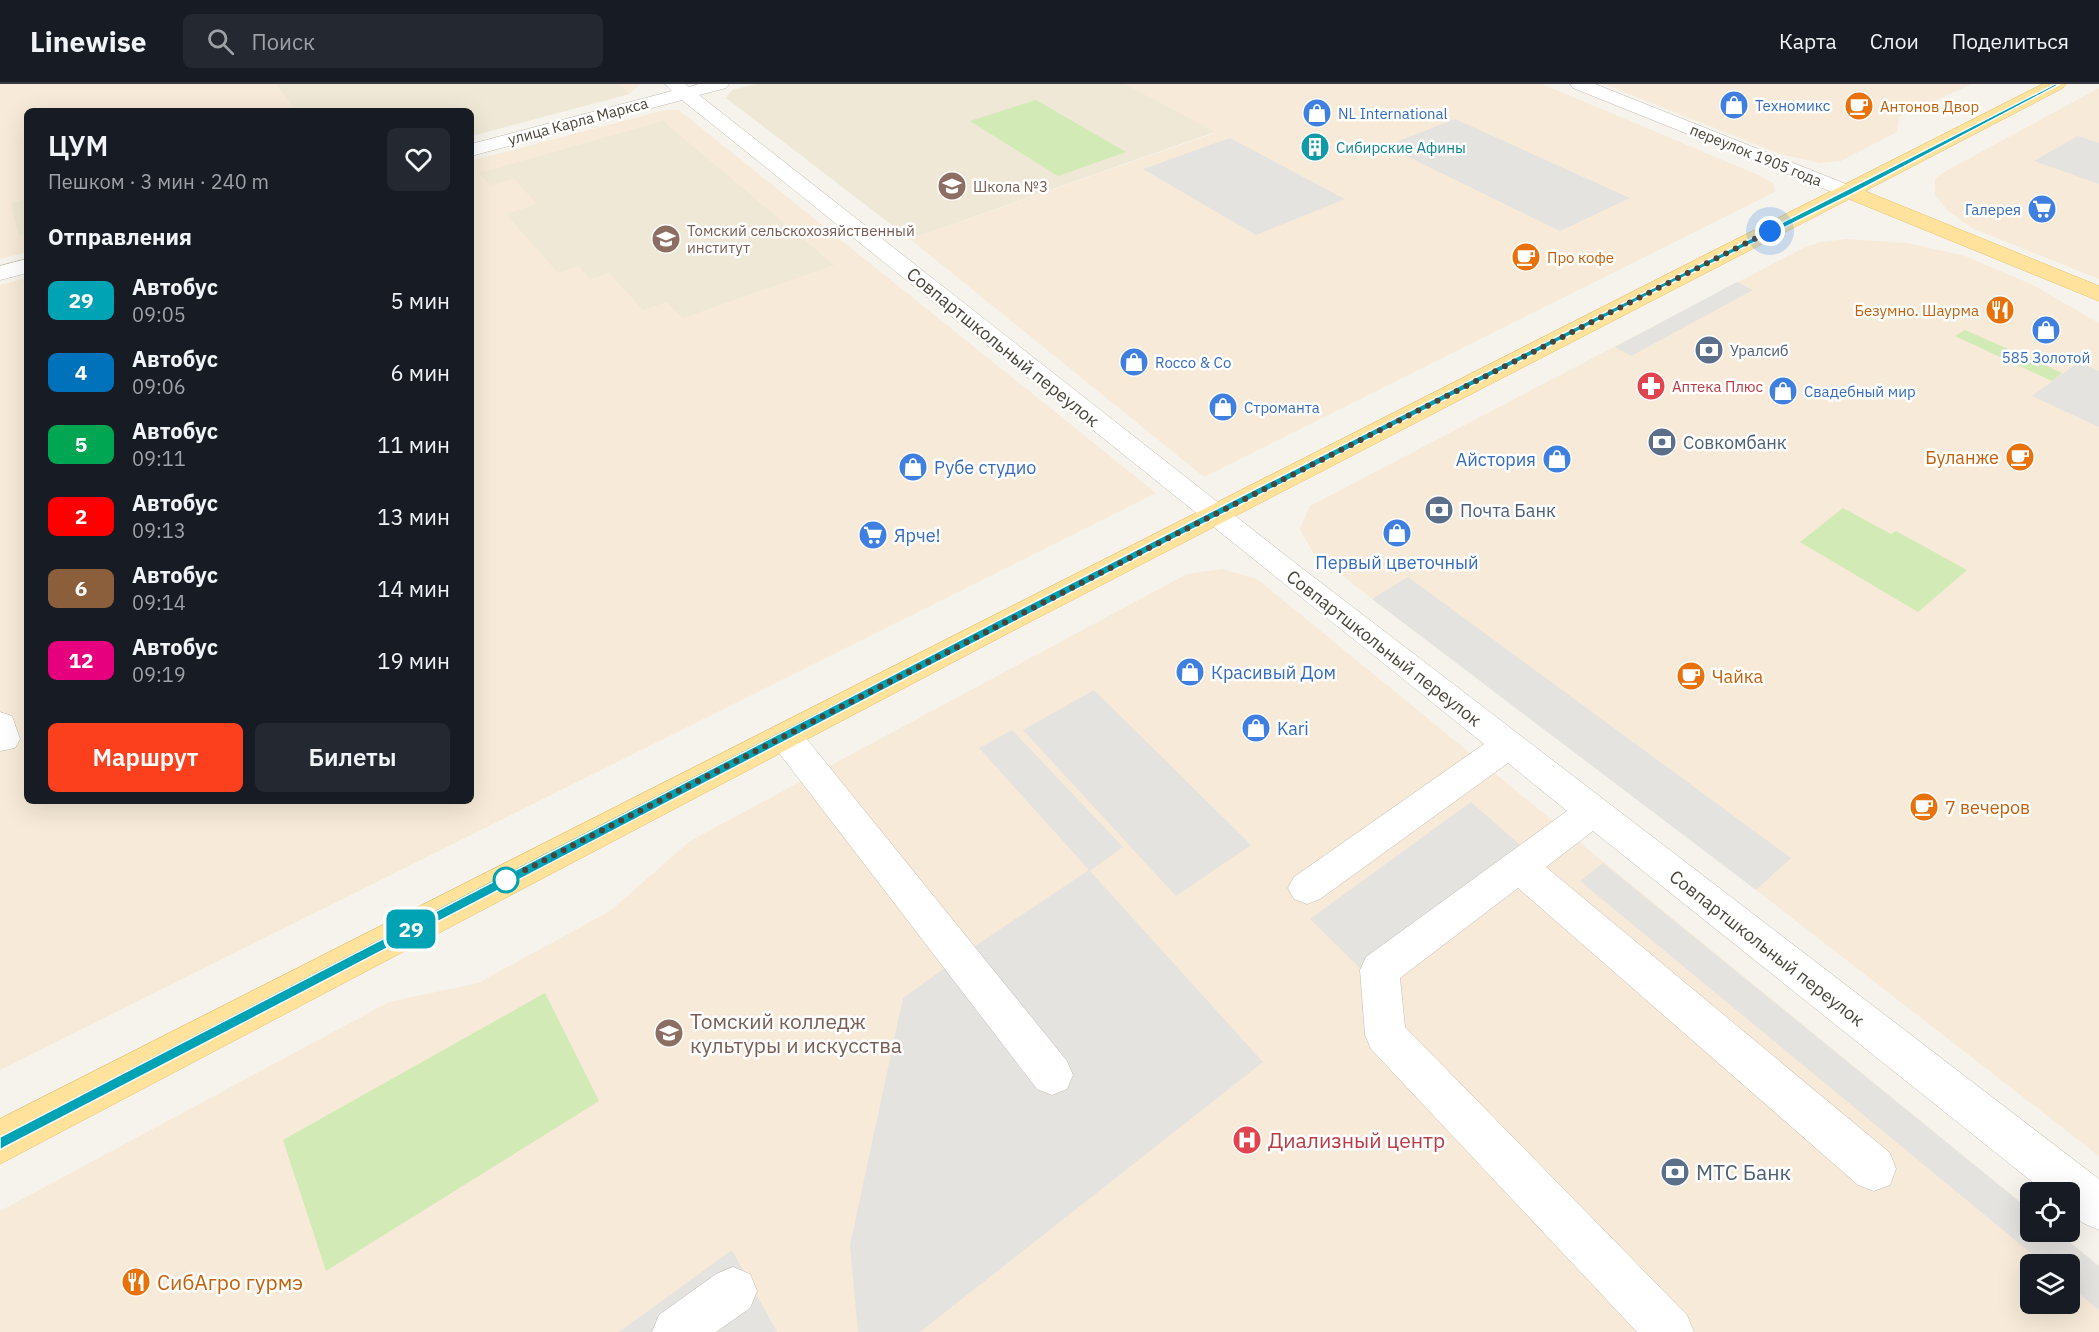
<!DOCTYPE html>
<html lang="ru">
<head>
<meta charset="utf-8">
<style>
	:root { --surface:#171b24; --page:#242831; --text:#f1f3f6; --muted:#9ea1a6; --line:#363941; --accent:#fc3f1d }
	body { margin:0; font-family:"IBM Plex Sans",sans-serif; background:var(--page); color:var(--text); height:100vh; display:flex; flex-direction:column; font-size:22px; white-space:nowrap }
	* { box-sizing:border-box; margin:0 }
	p { font-size:20px; color:var(--muted) }
	.icon { flex:none; width:33px; height:33px; fill:none; stroke:currentColor; stroke-width:2; stroke-linecap:round; stroke-linejoin:round }
	.map { position:relative; flex:1; overflow:hidden }
	.details { position:absolute; left:24px; top:24px; width:450px; height:696px; display:flex; flex-direction:column; background:var(--surface); border-radius:9px; box-shadow:0 6px 24px #0002 }
	.details>* { flex:none }
	.badge { padding:0 12px; border-radius:9px; font-size:21px; line-height:39px }
	.buttons { position:absolute; left:2020px; top:1098px; display:grid; gap:12px }
	.buttons a { display:grid; place-items:center; width:60px; height:60px; border-radius:9px; background:var(--surface); box-shadow:0 6px 24px #0002; font-size:30px }
	.you { position:absolute; width:30px; height:30px; margin:-15px; border:4px solid #fff; border-radius:50%; background:#1a73e8; box-shadow:0 0 0 9px #1a73e833 }
	.map>.badge { position:absolute; translate:-50% -50%; box-shadow:0 0 0 3px #fff }
	h2 { padding:0 24px; font-size:22px; line-height:54px }
	.round { display:grid; place-items:center; flex:none; width:63px; height:63px; border-radius:9px; background:var(--page) }
	.headline { display:flex; align-items:center; justify-content:space-between; height:102px; padding:0 24px }
	h1 { font-size:28px; font-weight:600; line-height:45px }
	.cta { display:flex; gap:12px; margin-top:auto; padding:12px 24px }
	.cta a { flex:1; height:69px; border-radius:9px; background:var(--accent); color:#fff; font-size:24px; font-weight:600; line-height:69px; text-align:center }
	.cta a+a { background:var(--page); color:var(--text) }
	ul { padding:0; list-style:none }
	li { display:flex; align-items:center; gap:18px; height:72px; padding:0 24px }
	li div { flex:1 }
	li b { display:block; font-size:22px }
	li em { font-style:normal }
	li .badge { min-width:66px; font-weight:700; text-align:center }
	header { display:flex; align-items:center; gap:36px; box-sizing:border-box; height:84px; padding:0 30px; background:var(--surface); border-bottom:2px solid var(--line) }
	header strong { font-size:28px }
	nav { display:flex; gap:33px; margin-inline-start:auto; font-size:21px }
	.search { width:420px; height:54px; background:var(--page); display:flex; align-items:center; gap:15px; box-sizing:border-box; padding:0 21px; border-radius:9px; color:var(--muted); font-size:22px }
	.map>svg:first-child { display:block }
	.commercial { fill:#f7ead8; fill-rule:evenodd }
	.education { fill:#efe8d6 }
	.green { fill:#d2eab5 }
	.parking { fill:#e5e3e0 }
	.lines { fill:none; stroke-linecap:round; stroke-linejoin:round }
	.minor-casing { stroke:#c2bbae; stroke-width:1 }
	.major-casing { stroke:#e6c16a; stroke-width:1 }
	.minor { fill:#fff; fill-rule:evenodd }
	.major { fill:#ffe39c; fill-rule:evenodd }
	.line { fill:#00a3b4; stroke:#fff; stroke-width:1.5 }
	.walk { stroke:#4b4439; stroke-width:6; stroke-dasharray:0 10.8 }
	.stop-dot { fill:#fff; stroke:#00a3b4; stroke-width:3 }
	.labels { text-anchor:middle; dominant-baseline:central; stroke-width:5; stroke-linejoin:round; paint-order:stroke }
	.far-shop-label { font-size:15px; fill:#366cbe; stroke:#fff; text-anchor:start }
	.far-food-label { font-size:15px; fill:#c56008; stroke:#fff; text-anchor:start }
	.far-street-label { font-size:15px; fill:#4b4439; stroke:#fff }
	.far-culture-label { font-size:15px; fill:#0d838f; stroke:#fff; text-anchor:start }
	.far-education-label { font-size:15px; fill:#785e54; stroke:#fff; text-anchor:start }
	.far-service-label { font-size:15px; fill:#4e5e75; stroke:#fff; text-anchor:start }
	.far-health-label { font-size:15px; fill:#be3a42; stroke:#fff; text-anchor:start }
	.street-label { font-size:18px; fill:#4b4439; stroke:#fff }
	.service-label { font-size:18px; fill:#4e5e75; stroke:#fff; text-anchor:start }
	.food-label { font-size:18px; fill:#c56008; stroke:#fff; text-anchor:start }
	.shop-label { font-size:18px; fill:#366cbe; stroke:#fff; text-anchor:start }
	.near-education-label { font-size:21px; fill:#785e54; stroke:#fff; text-anchor:start }
	.near-health-label { font-size:21px; fill:#be3a42; stroke:#fff; text-anchor:start }
	.near-service-label { font-size:21px; fill:#4e5e75; stroke:#fff; text-anchor:start }
	.near-food-label { font-size:21px; fill:#c56008; stroke:#fff; text-anchor:start }
</style>
</head>
<body>
<header>
<strong>Linewise</strong>
<div class="search"><svg class="icon" aria-label="search" viewBox="0 0 24 24"><circle cx="10" cy="10" r="6"/><path d="M15 15l6 6"/></svg>Поиск</div>
<nav><a>Карта</a><a>Слои</a><a>Поделиться</a></nav>
</header>
<div class="map">
<svg width="2099" height="1248" viewBox="0 0 2099 1248">
	<rect width="100%" height="100%" fill="#f6f3ec"/>
	<!-- commercial -->
	<g class="commercial">
		<path d="M0,0H641L629,10L471,52V27H27V168L0,175Z"/>
		<path d="M1125,0H1542L1756,90L1773,99L1775,108L1204,393L910,155L1215,49Z"/>
		<path d="M1604,0H1972L1899,33L1897,48L1841,77L1820,79L1780,70Z"/>
		<path d="M2099,4V195L1972,144L1948,127L1935,111V95L1944,88Z"/>
		<path d="M665,26H679L1156,409L0,986V201L27,194V717H471V77Z"/>
		<path d="M1847,155L1907,159L1965,172L2031,200L2099,239V1072L1756,806L1372,515L1312,467L1300,445L1310,422L1805,163L1821,158Z"/>
		<path d="M1223,485L1257,495L2031,1127V1148H2057L2099,1182V1248H0V1127L389,918L478,899L610,827L690,757L1187,490ZM2031,1180H2070V1220H2031Z"/>
	</g>
	<!-- education -->
	<g class="education">
		<path d="M276,0H618L629,10L471,52V27H296Z"/>
		<path d="M756,0H1125L1215,48L910,155L726,14L732,6Z"/>
		<path d="M663,37L834,181L683,234L666,218L643,226L609,189L590,195L578,182L558,189L506,130L537,120L514,95L490,101L479,89Z"/>
		<path d="M27,115V150L19,152L11,119Z"/>
	</g>
	<!-- green -->
	<g class="green">
		<path d="M1036,16L1126,68L1058,92L970,37Z"/>
		<path d="M1965,246L2062,289L2052,297L1955,252Z"/>
		<path d="M1843,424L1891,450L1896,447L1967,486L1918,528L1800,458Z"/>
		<path d="M545,909L599,1017L326,1187L283,1056Z"/>
	</g>
	<!-- parking -->
	<g class="parking">
		<path d="M1455,35L1630,114L1560,147L1386,62Z"/>
		<path d="M2078,52L2099,59V100L2034,77Z"/>
		<path d="M1230,54L1345,115L1256,151L1143,85Z"/>
		<path d="M1737,198L1753,206L1631,272L1615,263Z"/>
		<path d="M2079,278L2099,287V343L2032,312Z"/>
		<path d="M1408,493L1791,774L1756,806L1372,515Z"/>
		<path d="M1094,606L1251,761L1176,812L1023,646Z"/>
		<path d="M1012,646L1123,763L1090,787L1263,978L920,1248H858L850,1161L903,914L987,854L1089,786L979,664Z"/>
		<path d="M1471,718L1533,772L1371,895L1310,835Z"/>
		<path d="M1603,779L2031,1127V1148H2057L2099,1182V1226L2070,1202V1180H2044L1580,797Z"/>
		<path d="M732,1166L777,1248H619Z"/>
	</g>
	<g class="lines">
		<!-- minor casing -->
		<g class="minor-casing">
			<g id="minor">
				<path d="M665,0H685L689,3L699,0H729L726,4L699,11L1294,478L2099,1095V1146L2083,1139L2070,1128V1108H2045L1593,747L1546,783L1890,1069L1896,1085L1890,1101L1874,1107L1858,1101L1518,804L1400,894L1405,943L1687,1231L1694,1248H1637L1371,965L1365,951L1360,886L1366,873L1567,727L1508,679L1320,815L1307,820L1294,815L1288,804L1294,793L1484,660L682,16L471,72V60L672,7Z"/>
				<path d="M1570,0H1595L1856,104L1859,108L1856,112L1849,114L1842,112L1573,4Z"/>
				<path d="M27,175V189L0,196V182Z"/>
				<path d="M0,628L12,632L20,655L15,664L0,667Z"/>
				<path d="M785,639L797,643L1067,977L1073,991L1067,1005L1052,1011L1037,1005L773,661L768,652L773,643Z"/>
				<path d="M733,1183L750,1190L757,1207L750,1224L716,1248H652L659,1231L716,1190Z"/>
			</g>
		</g>
		<!-- major casing -->
		<g class="major-casing">
			<path id="major" d="M2043,0H2066L2063,4L1865,107L2099,202V217L1849,115L1022,542L0,1080V1035Z"/>
		</g>
		<!-- minor -->
		<use href="#minor" class="minor"/>
		<!-- major -->
		<use href="#major" class="major"/>
	</g>
	<!-- line -->
	<path class="line" d="M2055,0H2060L1852,110L1674,198L1158,463L5,1063L0,1066V1053C408,840 822,626 1236,415C1509,276 1783,140 2055,0Z"/>
	<g class="lines">
		<!-- walk -->
		<path class="walk" d="M506,796L1155,461L1770,147"/>
	</g>
	<!-- icons -->
	<defs>
		<g id="shop-disc" transform="scale(1.5)"><circle r="9.5" fill="#3f7fe0" stroke="#fff"/><path d="M-5-2.5h2.3a2.7 3.5 0 0 1 5.4 0H5L5.5 6h-11ZM-1.5-2.5h3a1.5 2.3 0 0 0-3 0Z" fill="#fff"/></g>
		<g id="cafe-disc" transform="scale(1.5)"><circle r="9.5" fill="#e8710a" stroke="#fff"/><path d="M-5.5-4.5H6V0H3Q3 3.5 0 3.5H-2.5Q-5.5 3.5-5.5 0ZM3-3.2v2h1.7v-2ZM-6 4.5H4V6H-6Z" fill="#fff"/></g>
		<g id="building-disc" transform="scale(1.5)"><circle r="9.5" fill="#0f9aa8" stroke="#fff"/><path d="M-4-6H4V6H1V3H-1V6H-4ZM-2.5-4.3h1.7v1.8h-1.7ZM.8-4.3h1.7v1.8H.8ZM-2.5-1h1.7V.8h-1.7ZM.8-1h1.7V.8H.8Z" fill="#fff"/></g>
		<g id="school-disc" transform="scale(1.5)"><circle r="9.5" fill="#8d6e63" stroke="#fff"/><path d="M0-5L7-2L0 1L-7-2ZM-4 1L0 2.5L4 1V4Q0 6-4 4Z" fill="#fff"/></g>
		<g id="supermarket-disc" transform="scale(1.5)"><circle r="9.5" fill="#3f7fe0" stroke="#fff"/><path d="M-6-5.5h2.5l.6 2H6L4.5 2H-2.5L-4.4-4H-6ZM-1.5 3.2a1.3 1.3 0 1 0 .1 0ZM3 3.2a1.3 1.3 0 1 0 .1 0Z" fill="#fff"/></g>
		<g id="university-disc" transform="scale(1.5)"><circle r="9.5" fill="#8d6e63" stroke="#fff"/><path d="M0-5L7-2L0 1L-7-2ZM-4 1L0 2.5L4 1V4Q0 6-4 4Z" fill="#fff"/></g>
		<g id="restaurant-disc" transform="scale(1.5)"><circle r="9.5" fill="#e8710a" stroke="#fff"/><path d="M-5-6h1v4h1v-4h1v4h1v-4h1v5L-1.5 .5V6h-2V.5L-5-1ZM5-6V6H3V1.5H1.5Q1.5-4 5-6Z" fill="#fff"/></g>
		<g id="bank-disc" transform="scale(1.5)"><circle r="9.5" fill="#5c6f8a" stroke="#fff"/><path d="M-6-4H6V4H-6ZM0-2.3a2.3 2.3 0 1 0 0 4.6a2.3 2.3 0 1 0 0-4.6Z" fill="#fff"/></g>
		<g id="pharmacy-disc" transform="scale(1.5)"><circle r="9.5" fill="#e0444e" stroke="#fff"/><path d="M-2-6h4v4h4v4h-4v4h-4v-4h-4v-4h4Z" fill="#fff"/></g>
		<g id="hospital-disc" transform="scale(1.5)"><circle r="9.5" fill="#e0444e" stroke="#fff"/><path d="M-5-5h3v3.5h4V-5h3V5h-3V1.5h-4V5h-3Z" fill="#fff"/></g>
	</defs>
	<g fill-rule="evenodd">
		<use href="#shop-disc" x="1734" y="21"/>
		<use href="#cafe-disc" x="1859" y="22"/>
		<use href="#shop-disc" x="1317" y="29"/>
		<use href="#building-disc" x="1315" y="63"/>
		<use href="#school-disc" x="952" y="102"/>
		<use href="#supermarket-disc" x="2042" y="125"/>
		<use href="#university-disc" x="666" y="155"/>
		<use href="#cafe-disc" x="1526" y="173"/>
		<use href="#restaurant-disc" x="2000" y="226"/>
		<use href="#shop-disc" x="2046" y="246"/>
		<use href="#bank-disc" x="1709" y="266"/>
		<use href="#shop-disc" x="1134" y="278"/>
		<use href="#pharmacy-disc" x="1651" y="302"/>
		<use href="#shop-disc" x="1783" y="307"/>
		<use href="#shop-disc" x="1223" y="323"/>
		<use href="#bank-disc" x="1662" y="358"/>
		<use href="#cafe-disc" x="2020" y="373"/>
		<use href="#shop-disc" x="1557" y="375"/>
		<use href="#shop-disc" x="913" y="383"/>
		<use href="#bank-disc" x="1439" y="426"/>
		<use href="#shop-disc" x="1397" y="449"/>
		<use href="#supermarket-disc" x="873" y="451"/>
		<use href="#shop-disc" x="1190" y="588"/>
		<use href="#cafe-disc" x="1691" y="592"/>
		<use href="#shop-disc" x="1256" y="644"/>
		<use href="#cafe-disc" x="1924" y="723"/>
		<use href="#university-disc" x="669" y="949"/>
		<use href="#hospital-disc" x="1247" y="1056"/>
		<use href="#bank-disc" x="1675" y="1088"/>
		<use href="#restaurant-disc" x="136" y="1198"/>
	</g>
	<!-- markers -->
	<circle class="stop-dot" cx="506" cy="796" r="12"/>
	<g class="labels">
		<!-- far-shop labels -->
		<g class="far-shop-label">
			<text x="1755" y="21">Техномикс</text>
			<text x="1338" y="29">NL International</text>
			<text x="2021" y="125" text-anchor="end">Галерея</text>
			<text x="2046" y="273" text-anchor="middle">585 Золотой</text>
			<text x="1155" y="278">Rocco &amp; Co</text>
			<text x="1804" y="307">Свадебный мир</text>
			<text x="1244" y="323">Строманта</text>
		</g>
		<!-- far-food labels -->
		<g class="far-food-label">
			<text x="1880" y="22">Антонов Двор</text>
			<text x="1547" y="173">Про кофе</text>
			<text x="1979" y="226" text-anchor="end">Безумно. Шаурма</text>
		</g>
		<!-- far-street labels -->
		<g class="far-street-label">
			<text transform="translate(578 37) rotate(-15)">улица Карла Маркса</text>
			<text transform="translate(1756 71) rotate(22)">переулок 1905 года</text>
		</g>
		<!-- far-culture labels -->
		<g class="far-culture-label">
			<text x="1336" y="63">Сибирские Афины</text>
		</g>
		<!-- far-education labels -->
		<g class="far-education-label">
			<text x="973" y="102">Школа №3</text>
			<text x="687" y="146">Томский сельскохозяйственный<tspan x="687" dy="17">институт</tspan></text>
		</g>
		<!-- far-service labels -->
		<g class="far-service-label">
			<text x="1730" y="266">Уралсиб</text>
		</g>
		<!-- far-health labels -->
		<g class="far-health-label">
			<text x="1672" y="302">Аптека Плюс</text>
		</g>
		<!-- street labels -->
		<g class="street-label">
			<text transform="translate(1003 263) rotate(39)">Совпартшкольный переулок</text>
			<text transform="translate(1384 564) rotate(38)">Совпартшкольный переулок</text>
			<text transform="translate(1767 864) rotate(38)">Совпартшкольный переулок</text>
		</g>
		<!-- service labels -->
		<g class="service-label">
			<text x="1683" y="358">Совкомбанк</text>
			<text x="1460" y="426">Почта Банк</text>
		</g>
		<!-- food labels -->
		<g class="food-label">
			<text x="1999" y="373" text-anchor="end">Буланже</text>
			<text x="1712" y="592">Чайка</text>
			<text x="1945" y="723">7 вечеров</text>
		</g>
		<!-- shop labels -->
		<g class="shop-label">
			<text x="1536" y="375" text-anchor="end">Айстория</text>
			<text x="934" y="383">Рубе студио</text>
			<text x="894" y="451">Ярче!</text>
			<text x="1397" y="478" text-anchor="middle">Первый цветочный</text>
			<text x="1211" y="588">Красивый Дом</text>
			<text x="1277" y="644">Kari</text>
		</g>
		<!-- near-education labels -->
		<g class="near-education-label">
			<text x="690" y="937">Томский колледж<tspan x="690" dy="24">культуры и искусства</tspan></text>
		</g>
		<!-- near-health labels -->
		<g class="near-health-label">
			<text x="1268" y="1056">Диализный центр</text>
		</g>
		<!-- near-service labels -->
		<g class="near-service-label">
			<text x="1696" y="1088">МТС Банк</text>
		</g>
		<!-- near-food labels -->
		<g class="near-food-label">
			<text x="157" y="1198">СибАгро гурмэ</text>
		</g>
	</g>
</svg>
<div class="buttons">
<a><svg class="icon" aria-label="locate" viewBox="0 0 24 24"><circle cx="12" cy="12" r="6"/><path d="M12 2v4M12 18v4M2 12h4M18 12h4"/></svg></a>
<a><svg class="icon" aria-label="layers" viewBox="0 0 24 24"><path d="M12 4l9 5-9 5-9-5zM3 14l9 5 9-5"/></svg></a>
</div>
<div class="you" style="left:1770px;top:147px"></div>
<b class="badge" style="left:411px;top:845px;background:#00a3b4;color:#fff">29</b>
<section class="details">
<div class="headline"><div><h1>ЦУМ</h1><p>Пешком · 3 мин · 240 m</p></div><a class="round"><svg class="icon" aria-label="heart" viewBox="0 0 24 24"><path d="M12 20l-8-8c-3-5 5-10 8-4 3-6 11-1 8 4z"/></svg></a></div>
<h2>Отправления</h2>
<ul>
<li><span class="badge" style="background:#00a3b4;color:#fff">29</span><div><b>Автобус</b><p>09:05</p></div><em>5 мин</em></li>
<li><span class="badge" style="background:#0072bc;color:#fff">4</span><div><b>Автобус</b><p>09:06</p></div><em>6 мин</em></li>
<li><span class="badge" style="background:#00a651;color:#fff">5</span><div><b>Автобус</b><p>09:11</p></div><em>11 мин</em></li>
<li><span class="badge" style="background:#f00;color:#fff">2</span><div><b>Автобус</b><p>09:13</p></div><em>13 мин</em></li>
<li><span class="badge" style="background:#8b5e3c;color:#fff">6</span><div><b>Автобус</b><p>09:14</p></div><em>14 мин</em></li>
<li><span class="badge" style="background:#e6007e;color:#fff">12</span><div><b>Автобус</b><p>09:19</p></div><em>19 мин</em></li>
</ul>
<div class="cta"><a>Маршрут</a><a>Билеты</a></div>
</section>
</div>
</body>
</html>
